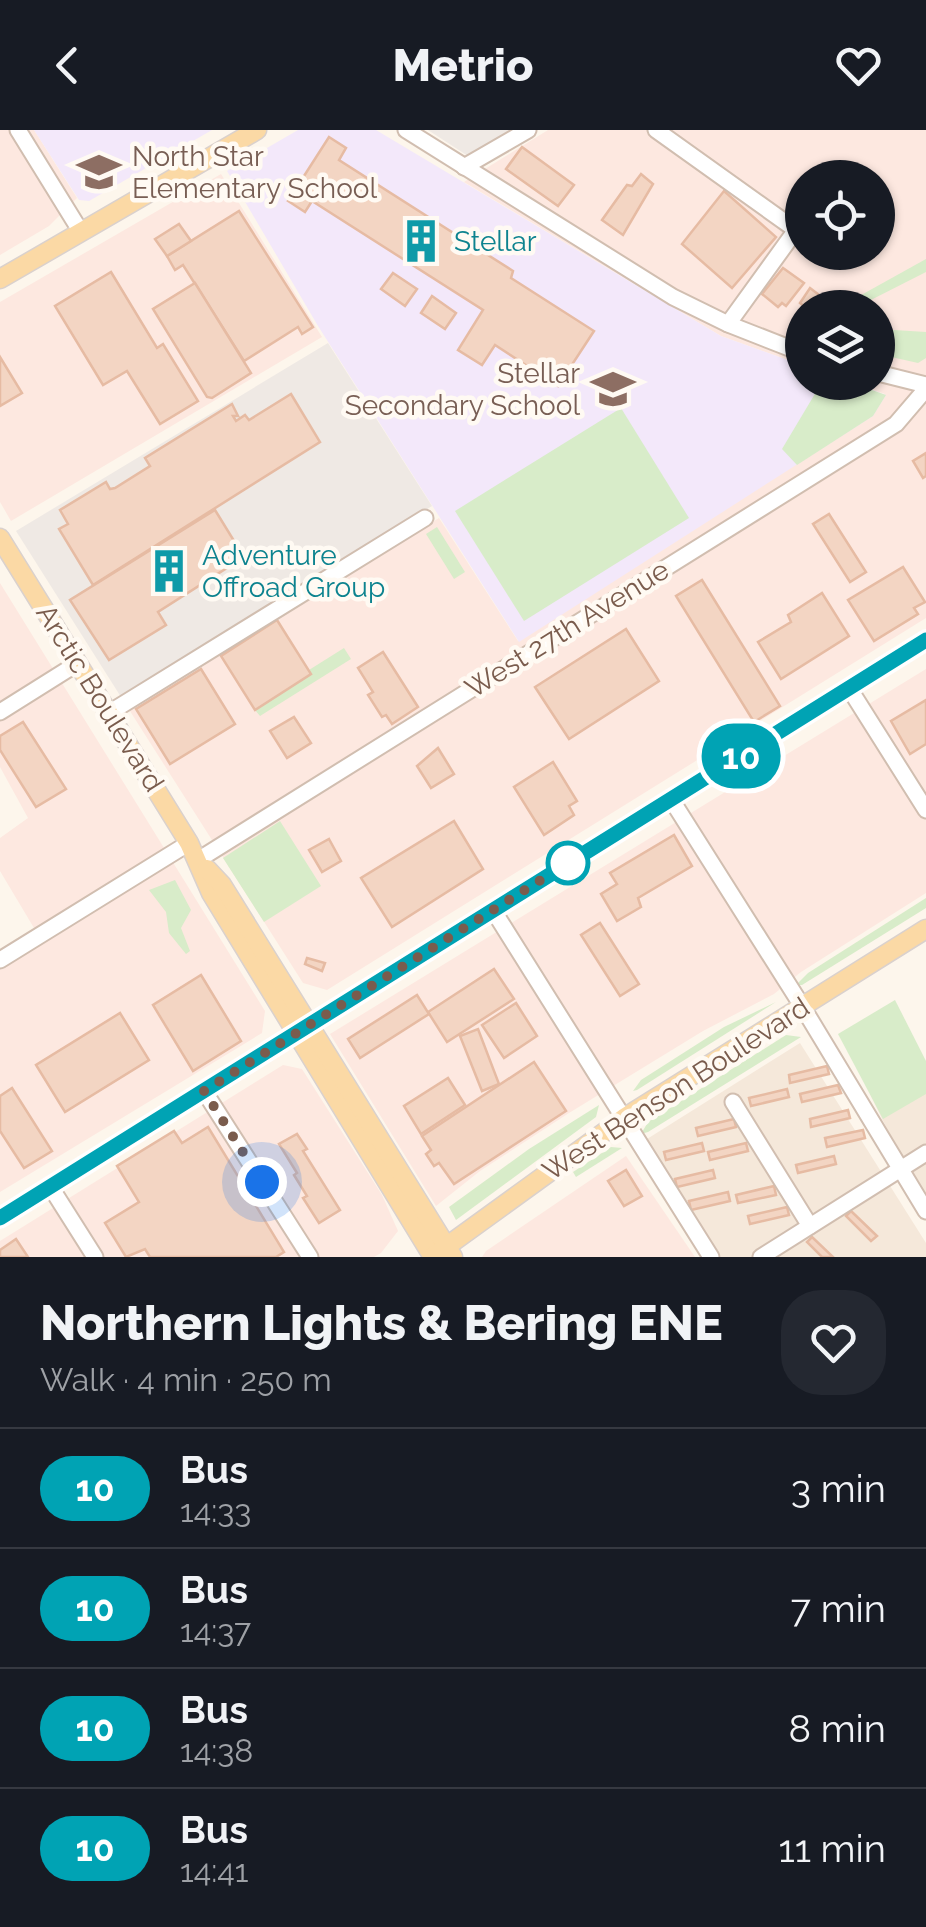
<!DOCTYPE html>
<html lang="en">
<head>
<meta charset="utf-8">
<style>
	:root { --surface:#171b24; --page:#242831; --text:#f1f3f6; --muted:#9ea1a6; --line:#363941 }
	body { margin:0; font-family:Raleway,sans-serif; background:var(--page); color:var(--text); height:100vh; display:flex; flex-direction:column; font-size:38px; white-space:nowrap }
	* { box-sizing:border-box; margin:0 }
	p { font-size:32px; color:var(--muted) }
	.icon { flex:none; width:55px; height:55px; fill:none; stroke:currentColor; stroke-width:2; stroke-linecap:round; stroke-linejoin:round }
	.map { position:relative; height:1127px; overflow:hidden }
	.drawer { display:flex; flex-direction:column; background:var(--surface); flex:1 }
	.drawer>* { flex:none }
	.badge { padding:0 20px; border-radius:32px; font-size:35px; line-height:65px }
	.buttons { position:absolute; left:785px; top:30px; display:grid; gap:20px }
	.buttons a { display:grid; place-items:center; width:110px; height:110px; border-radius:50%; background:var(--surface); box-shadow:0 2px 8px #0004; font-size:50px }
	.you { position:absolute; width:50px; height:50px; margin:-25px; border:8px solid #fff; border-radius:50%; background:#1a73e8; box-shadow:0 0 0 15px #1a73e833 }
	.map>.badge { position:absolute; translate:-50% -50%; box-shadow:0 0 0 5px #fff }
	.round { display:grid; place-items:center; flex:none; width:105px; height:105px; border-radius:40px; background:var(--page) }
	.head { display:flex; align-items:center; justify-content:space-between; height:170px; padding:0 40px }
	h1 { font-size:48px; font-weight:800; line-height:75px }
	ul { padding:0; list-style:none }
	li { display:flex; align-items:center; gap:30px; height:120px; padding:0 40px; border-top:2px solid var(--line) }
	li div { flex:1 }
	li b { display:block; font-size:38px }
	li em { font-style:normal }
	li .badge { min-width:110px; font-weight:700; text-align:center }
	header { display:flex; justify-content:space-between; align-items:center; height:130px; padding:0 40px; background:var(--surface); font-size:45px; font-weight:800 }
	.map>svg:first-child { display:block }
	.residential { fill:#f5e8da }
	.commercial { fill:#fde8e0; fill-rule:evenodd }
	.industrial { fill:#efe9e4 }
	.education { fill:#f3e8fa }
	.green { fill:#d8ecc9 }
	.building { fill:#f3d5c3; stroke:#e6bba3; stroke-width:2.5 }
	.lines { fill:none; stroke-linecap:round; stroke-linejoin:round }
	.minor-casing { stroke:#d1beb0; stroke-width:19 }
	.major-casing { stroke:#dad1cd; stroke-width:21 }
	.minor { stroke:#fff; stroke-width:15 }
	.major { stroke:#fbd9a5; stroke-width:18 }
	.line-casing { stroke:#fff; stroke-width:22 }
	.line { stroke:#00a3b4; stroke-width:15 }
	.walk { stroke:#7a5c4d; stroke-width:10; stroke-dasharray:0 18 }
	.stop-dot { fill:#fff; stroke:#00a3b4; stroke-width:5 }
	.labels { text-anchor:middle; dominant-baseline:central; stroke-width:9; stroke-linejoin:round; paint-order:stroke }
	.education-label { font-size:28px; fill:#785e54; stroke:#fffaf3; text-anchor:start }
	.culture-label { font-size:28px; fill:#0d838f; stroke:#fffaf3; text-anchor:start }
	.street-label { font-size:28px; fill:#7a5c4d; stroke:#fffaf3 }
</style>
</head>
<body>
<header><svg class="icon" aria-label="back" viewBox="0 0 24 24"><path d="M15 5l-7 7 7 7"/></svg>Metrio<svg class="icon" aria-label="heart" viewBox="0 0 24 24"><path d="M12 20l-8-8c-3-5 5-10 8-4 3-6 11-1 8 4z"/></svg></header>
<div class="map">
<svg width="926" height="1127" viewBox="0 0 926 1127">
	<rect width="100%" height="100%" fill="#fdf6ec"/>
	<!-- residential -->
	<g class="residential">
		<path d="M800,913L926,1113V1127H721L647,1009Z"/>
		<path d="M926,932V1079L870,964Z"/>
	</g>
	<!-- commercial -->
	<g class="commercial">
		<path d="M0,0H34L77,68L49,96L0,125Z"/>
		<path d="M548,0H926V488L327,860L303,853L128,578L439,388L518,511L885,264L852,253L878,252V178H802V235L721,206L464,52ZM802,48H878V122H802Z"/>
		<path d="M221,44L322,207L11,391L0,372V172Z"/>
		<path d="M0,453L265,881L262,903L0,1062V838L91,784L34,798L0,741V708L28,688L0,637Z"/>
		<path d="M926,539V763L801,842L774,864L703,901L569,983L480,1041L436,1076L330,904Z"/>
		<path d="M283,935L302,939L382,1065L398,1101L381,1123L374,1127H0V1111Z"/>
		<path d="M626,1026L695,1127H482L486,1121Z"/>
	</g>
	<!-- industrial -->
	<g class="industrial">
		<path d="M428,0H515L468,26Z"/>
		<path d="M328,213L432,376L121,567L16,401Z"/>
	</g>
	<!-- education -->
	<g class="education">
		<path d="M34,0H212L89,71L79,70Z"/>
		<path d="M298,0H376L721,206L802,235V252L852,253L886,265L873,286L519,512L318,196L227,41Z"/>
	</g>
	<!-- green -->
	<g class="green">
		<path d="M926,129V142L859,176L854,169Z"/>
		<path d="M878,199L926,202V228L918,233L878,224Z"/>
		<path d="M822,252L852,253L886,265L873,286L797,335L782,319Z"/>
		<path d="M621,278L689,388L524,491L455,381Z"/>
		<path d="M437,397L465,442L454,449L426,404Z"/>
		<path d="M344,518L351,529L260,586L255,580L311,544L309,540Z"/>
		<path d="M280,691L321,756L264,792L223,728Z"/>
		<path d="M175,750L191,780L181,798L190,821L186,824L169,803L166,782L149,760Z"/>
		<path d="M926,768V778L802,855H796L808,843Z"/>
		<path d="M895,870L926,931V964L883,989L838,904Z"/>
		<path d="M776,872L637,960L633,961L641,950L724,897Z"/>
		<path d="M786,905L801,907L648,1002L641,1004L648,992Z"/>
		<path d="M599,975L596,987L456,1090L449,1077L529,1019Z"/>
		<path d="M611,1017L622,1018L576,1047L573,1042Z"/>
	</g>
	<!-- building -->
	<g class="building">
		<path d="M329,7L346,18L339,30L513,141L511,148L594,201L558,256L495,215L482,235L458,220L483,180L312,71L305,82L288,71Z"/>
		<path d="M522,17L574,55L558,76L506,39Z"/>
		<path d="M641,44L653,54L623,105L602,90L627,55L632,56Z"/>
		<path d="M724,61L776,107L732,158L682,114Z"/>
		<path d="M239,81L313,197L302,204L298,197L244,231L183,135L175,140L167,126Z"/>
		<path d="M179,94L191,111L167,126L155,109Z"/>
		<path d="M783,138L804,153L786,176L782,173L778,177L762,164Z"/>
		<path d="M111,142L157,218L163,214L198,271L160,294L127,241L103,255L55,176Z"/>
		<path d="M393,143L417,159L405,176L381,159Z"/>
		<path d="M195,153L251,243L212,268L207,267L153,179Z"/>
		<path d="M810,158L831,174L829,178H806L800,173Z"/>
		<path d="M432,166L456,183L445,199L421,183Z"/>
		<path d="M0,227L22,263L0,276Z"/>
		<path d="M291,264L320,312L93,455L59,399L68,394L60,380L106,352L110,359L115,358L150,336L145,328L232,274L238,286H233L236,291L245,285L249,290Z"/>
		<path d="M926,323V346L923,348L913,331Z"/>
		<path d="M215,380L244,427L158,482L166,495L109,530L70,470Z"/>
		<path d="M829,384L866,442L850,452L813,394Z"/>
		<path d="M903,437L925,472L914,478L918,484L874,511L848,470Z"/>
		<path d="M702,450L780,576L754,592L676,466Z"/>
		<path d="M822,463L849,506L781,549L758,512L791,492L788,485Z"/>
		<path d="M277,490L311,544L255,580L221,526Z"/>
		<path d="M626,499L659,551L569,609L535,557Z"/>
		<path d="M383,522L418,577L392,594L386,585L382,587L368,565L373,562L358,538Z"/>
		<path d="M201,539L235,594L170,634L136,579Z"/>
		<path d="M926,570V614L910,624L891,591Z"/>
		<path d="M294,587L311,613L287,628L270,601Z"/>
		<path d="M23,592L66,659L36,677L0,620V606Z"/>
		<path d="M438,618L454,644L431,658L417,636Z"/>
		<path d="M553,632L577,671L569,676L574,685L544,705L514,657Z"/>
		<path d="M454,691L483,739L392,797L361,748Z"/>
		<path d="M674,705L692,736L638,768L641,777L617,791L601,764L617,754L610,743Z"/>
		<path d="M329,709L341,731L322,742L309,720Z"/>
		<path d="M600,793L639,854L620,866L581,805Z"/>
		<path d="M307,828L325,833L322,841L305,834Z"/>
		<path d="M494,839L514,869L447,912L428,882Z"/>
		<path d="M201,845L241,911L193,941L153,875Z"/>
		<path d="M417,865L429,884L360,928L348,909Z"/>
		<path d="M516,873L537,906L504,928L482,895Z"/>
		<path d="M120,883L149,930L65,982L36,935Z"/>
		<path d="M478,899L499,954L482,961L460,906Z"/>
		<path d="M534,932L566,981L454,1054L439,1033L434,1036L426,1024L431,1020L422,1006Z"/>
		<path d="M827,936L829,944L790,953L789,945Z"/>
		<path d="M448,948L465,975L421,1004L404,976Z"/>
		<path d="M838,955L841,963L802,972L800,964Z"/>
		<path d="M12,958L52,1021L24,1038L0,1001V966Z"/>
		<path d="M787,959L789,967L751,976L749,968Z"/>
		<path d="M848,980L850,988L811,997L810,989Z"/>
		<path d="M734,989L736,997L698,1006L696,998Z"/>
		<path d="M208,997L284,1122L276,1127H150L145,1119L126,1127L105,1093L139,1072L117,1036L174,1001L182,1013Z"/>
		<path d="M863,1000L865,1008L827,1017L825,1008Z"/>
		<path d="M297,1004L307,1019L303,1021L340,1080L319,1093L303,1068L307,1066L294,1045L297,1043L279,1014Z"/>
		<path d="M702,1013L704,1021L666,1030L664,1022Z"/>
		<path d="M746,1013L748,1021L710,1030L708,1022Z"/>
		<path d="M834,1026L836,1034L798,1043L796,1035Z"/>
		<path d="M626,1040L642,1066L624,1076L608,1051Z"/>
		<path d="M713,1040L715,1048L677,1057L675,1049Z"/>
		<path d="M774,1056L776,1065L738,1073L736,1065Z"/>
		<path d="M728,1062L730,1071L691,1080L689,1071Z"/>
		<path d="M787,1077L789,1085L750,1094L748,1086Z"/>
		<path d="M851,1081L877,1106L871,1111L846,1086Z"/>
		<path d="M812,1107L833,1127H822L807,1112Z"/>
		<path d="M16,1109L28,1127H0V1120Z"/>
	</g>
	<g class="lines">
		<!-- minor casing -->
		<g class="minor-casing">
			<g id="minor">
				<path d="M18,0L81,102"/>
				<path d="M406,0L673,167L728,194L802,223"/>
				<path d="M656,0L796,100L728,194"/>
				<path d="M464,37L528,0"/>
				<path d="M878,243L926,255"/>
				<path d="M849,558L926,680"/>
				<path d="M0,582L78,533"/>
				<path d="M109,583L425,388"/>
				<path d="M671,669L802,876L926,1081"/>
				<path d="M198,730L896,294L926,259"/>
				<path d="M493,780L711,1127"/>
				<path d="M0,830L189,713"/>
				<path d="M204,961L310,1127"/>
				<path d="M733,972L810,1096"/>
				<path d="M50,1056L95,1127"/>
				<path d="M761,1127L926,1023"/>
			</g>
		</g>
		<!-- major casing -->
		<g class="major-casing">
			<g id="major">
				<path d="M0,149L257,0"/>
				<path d="M0,408L189,713L211,763L433,1127"/>
				<path d="M207,739L222,755L453,1127"/>
				<path d="M0,1088L926,510"/>
				<path d="M432,1127L624,988L926,799"/>
			</g>
		</g>
		<!-- minor -->
		<use href="#minor" class="minor"/>
		<!-- major -->
		<use href="#major" class="major"/>
	</g>
	<g class="lines">
		<!-- line casing -->
		<g class="line-casing">
			<path id="line" d="M0,1088L926,510"/>
		</g>
		<!-- line -->
		<use href="#line" class="line"/>
		<!-- walk -->
		<path class="walk" d="M262,1052L204,961L568,733"/>
	</g>
	<!-- icons -->
	<defs>
		<g id="school-bare" transform="scale(3.45)"><path d="M0-5L7-2L0 1L-7-2ZM-4 1L0 2.5L4 1V4Q0 6-4 4Z" fill="#8d6e63" stroke="#fffaf3" stroke-width="2.5" paint-order="stroke"/></g>
		<g id="building-bare" transform="scale(3.45)"><path d="M-4-6H4V6H1V3H-1V6H-4ZM-2.5-4.3h1.7v1.8h-1.7ZM.8-4.3h1.7v1.8H.8ZM-2.5-1h1.7V.8h-1.7ZM.8-1h1.7V.8H.8Z" fill="#0f9aa8" stroke="#fffaf3" stroke-width="2.5" paint-order="stroke"/></g>
	</defs>
	<g fill-rule="evenodd">
		<use href="#school-bare" x="99" y="42"/>
		<use href="#building-bare" x="421" y="111"/>
		<use href="#school-bare" x="613" y="259"/>
		<use href="#building-bare" x="169" y="441"/>
	</g>
	<!-- markers -->
	<circle class="stop-dot" cx="568" cy="733" r="20"/>
	<g class="labels">
		<!-- education labels -->
		<g class="education-label">
			<text x="132" y="26">North Star<tspan x="132" dy="32">Elementary School</tspan></text>
			<text x="580" y="243" text-anchor="end">Stellar<tspan x="580" dy="32">Secondary School</tspan></text>
		</g>
		<!-- culture labels -->
		<g class="culture-label">
			<text x="454" y="111">Stellar</text>
			<text x="202" y="425">Adventure<tspan x="202" dy="32">Offroad Group</tspan></text>
		</g>
		<!-- street labels -->
		<g class="street-label">
			<text transform="translate(567 499) rotate(-32)">West 27th Avenue</text>
			<text transform="translate(100 568) rotate(58)">Arctic Boulevard</text>
			<text transform="translate(676 959) rotate(-33)">West Benson Boulevard</text>
		</g>
	</g>
</svg>
<div class="buttons">
<a><svg class="icon" aria-label="locate" viewBox="0 0 24 24"><circle cx="12" cy="12" r="6"/><path d="M12 2v4M12 18v4M2 12h4M18 12h4"/></svg></a>
<a><svg class="icon" aria-label="layers" viewBox="0 0 24 24"><path d="M12 4l9 5-9 5-9-5zM3 14l9 5 9-5"/></svg></a>
</div>
<div class="you" style="left:262px;top:1052px"></div>
<b class="badge" style="left:741px;top:626px;background:#00a3b4;color:#fff">10</b>
</div>
<section class="drawer">
<div class="head"><div><h1>Northern Lights &amp; Bering ENE</h1><p>Walk · 4 min · 250 m</p></div><a class="round"><svg class="icon" aria-label="heart" viewBox="0 0 24 24"><path d="M12 20l-8-8c-3-5 5-10 8-4 3-6 11-1 8 4z"/></svg></a></div>
<ul>
<li><span class="badge" style="background:#00a3b4;color:#fff">10</span><div><b>Bus</b><p>14:33</p></div><em>3 min</em></li>
<li><span class="badge" style="background:#00a3b4;color:#fff">10</span><div><b>Bus</b><p>14:37</p></div><em>7 min</em></li>
<li><span class="badge" style="background:#00a3b4;color:#fff">10</span><div><b>Bus</b><p>14:38</p></div><em>8 min</em></li>
<li><span class="badge" style="background:#00a3b4;color:#fff">10</span><div><b>Bus</b><p>14:41</p></div><em>11 min</em></li>
</ul>
</section>
</body>
</html>
